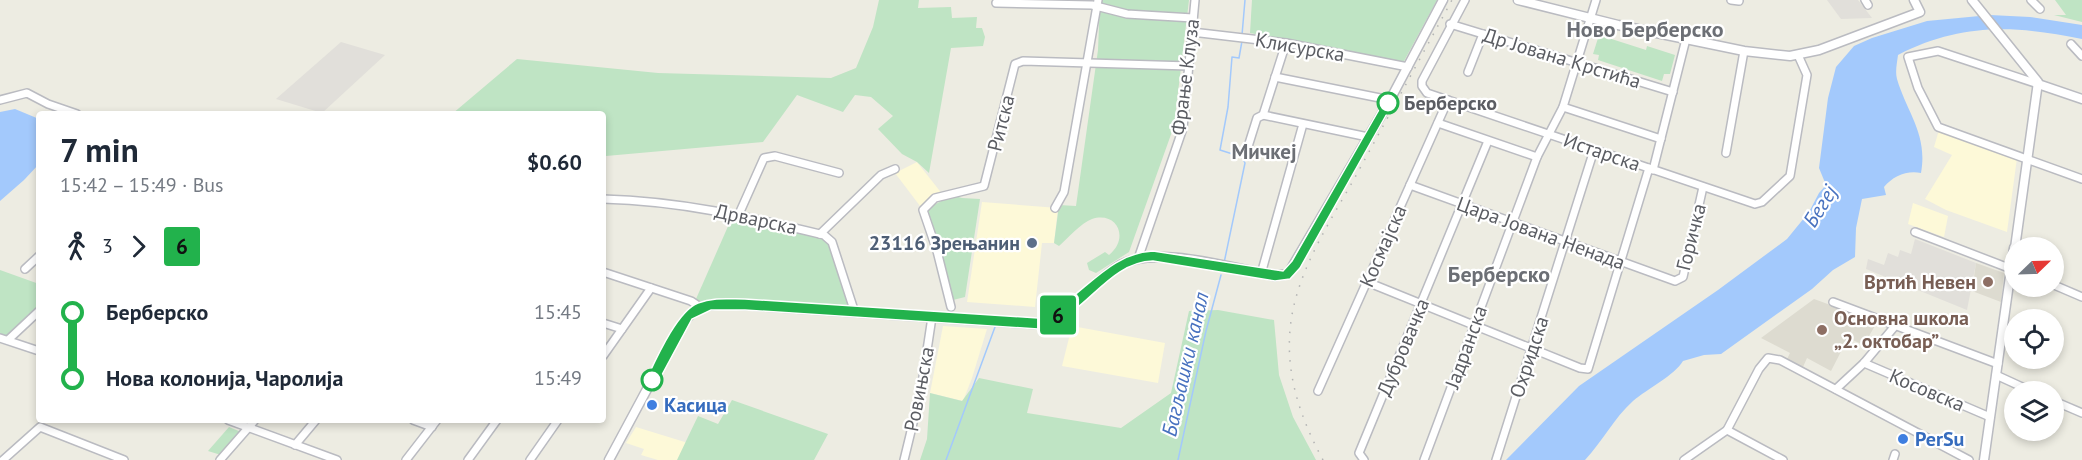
<!DOCTYPE html>
<html lang="en">
<head>
<meta charset="utf-8">
<style>
	:root { --surface:#fff; --page:#f2f2f3; --text:#1f2937; --muted:#747a83 }
	body { margin:0; font-family:"PT Sans",sans-serif; background:var(--page); color:var(--text); height:100vh; display:flex; flex-direction:column; font-size:22px; white-space:nowrap }
	* { box-sizing:border-box; margin:0 }
	p { font-size:20px; color:var(--muted) }
	.icon { flex:none; width:33px; height:33px; fill:none; stroke:currentColor; stroke-width:2; stroke-linecap:round; stroke-linejoin:round }
	.map { position:relative; flex:1; overflow:hidden }
	.details { position:absolute; left:36px; top:111px; width:570px; height:312px; display:flex; flex-direction:column; background:var(--surface); border-radius:6px; box-shadow:0 3px 9px #0003 }
	.details>* { flex:none }
	.badge { padding:0 12px; border-radius:4px; font-size:21px; line-height:39px }
	.needle { width:39px; rotate:67deg }
	.controls { position:absolute; left:2004px; top:237px; display:grid; gap:12px }
	.controls a { display:grid; place-items:center; width:60px; height:60px; border-radius:50%; background:var(--surface); box-shadow:0 3px 9px #0003; font-size:30px }
	.map>.badge { position:absolute; translate:-50% -50%; box-shadow:0 0 0 3px #fff }
	.legs { display:flex; align-items:center; gap:9px; height:66px; padding:0 24px; font-size:20px }
	.legs p { margin-inline-start:auto }
	.head { display:flex; align-items:center; justify-content:space-between; height:102px; padding:0 24px }
	h1 { font-size:33px; font-weight:800; line-height:45px }
	ul { padding:0 24px; list-style:none }
	li { display:flex; align-items:center; gap:21px; height:66px; font-size:22px }
	li i { display:grid; place-items:center; width:9px; height:100%; margin:0 8px; background:currentColor }
	li i::after { content:''; width:15px; height:15px; margin:-8px; border:4px solid; border-radius:50%; background:var(--surface) }
	li p { margin-inline-start:auto }
	li:first-child i { background:linear-gradient(#0000 50%,currentColor 0) }
	li:last-child i { background:linear-gradient(currentColor 50%,#0000 0) }
	.map>svg:first-child { display:block }
	.commercial { fill:#fdf9d8 }
	.industrial { fill:#e1dfda }
	.education { fill:#dddbd0 }
	.green { fill:#bfe4c4 }
	.water { fill:#a3c9fc }
	.lines { fill:none; stroke-linecap:round; stroke-linejoin:round }
	.stream { stroke:#a3c9fc; stroke-width:1.5 }
	.minor-casing { stroke:#babbc1; stroke-width:10 }
	.tertiary-casing { stroke:#babbc1; stroke-width:11 }
	.minor { stroke:#fff; stroke-width:7 }
	.tertiary { stroke:#fff; stroke-width:8 }
	.rail { stroke:#b3b4b4; stroke-width:1.5; stroke-dasharray:1.5 8; stroke-linecap:butt }
	.line-1 { fill:#22b24c; stroke:#fff; stroke-width:1.5 }
	.stop-1-dot { fill:#fff; stroke:#22b24c; stroke-width:3 }
	.service-dot { fill:#5c6f8a; stroke:#fff; stroke-width:2 }
	.education-dot { fill:#8d6e63; stroke:#fff; stroke-width:2 }
	.shop-dot { fill:#3f7fe0; stroke:#fff; stroke-width:2 }
	.labels { text-anchor:middle; dominant-baseline:central; stroke-width:4.5; stroke-linejoin:round; paint-order:stroke }
	.street-label { font-size:20px; fill:#5b5d63; stroke:#fff }
	.stop-label { font-size:20px; font-weight:bold; fill:#5b5d63; stroke:#fff; text-anchor:start }
	.service-label { font-size:20px; font-weight:bold; fill:#4e5e75; stroke:#fff; text-anchor:end }
	.education-label { font-size:20px; font-weight:bold; fill:#785e54; stroke:#fff; text-anchor:end }
	.shop-label { font-size:20px; font-weight:bold; fill:#366cbe; stroke:#fff; text-anchor:start }
	.neighbourhood-label { font-size:21px; font-weight:bold; fill:#6c6f75; stroke:#fff }
	.water-label { font-size:21px; font-style:italic; fill:#4771bf; stroke:#fff }
	.quarter-label { font-size:22px; font-weight:bold; fill:#6c6f75; stroke:#fff }
</style>
</head>
<body>
<div class="map">
<svg width="2082" height="460" viewBox="0 0 2082 460">
	<rect width="100%" height="100%" fill="#edece2"/>
	<!-- commercial -->
	<g class="commercial">
		<path d="M1939,130L2017,158L2007,232L1946,210L1925,199L1952,155L1934,147Z"/>
		<path d="M917,162L943,195L920,206L895,173Z"/>
		<path d="M982,202L1058,208L1054,243H1042L1035,307L967,302Z"/>
		<path d="M1913,203L1948,216L1944,237L1908,224Z"/>
		<path d="M943,326L987,329L972,378L963,401L930,393Z"/>
		<path d="M1072,326L1165,343L1158,383L1062,366Z"/>
		<path d="M636,427L688,443L678,460H658L641,455L644,449L626,443Z"/>
	</g>
	<!-- industrial -->
	<g class="industrial">
		<path d="M1827,0H1858L1872,18L1841,19Z"/>
		<path d="M341,42L385,55L322,113L276,99Z"/>
		<path d="M1915,239L1976,263L1967,310L1866,269L1868,259L1884,265L1888,253L1898,257L1900,250L1911,254Z"/>
	</g>
	<!-- education -->
	<g class="education">
		<path d="M1976,263L2004,273L2001,302L1972,291Z"/>
		<path d="M1814,299L1877,322L1864,345L1848,338L1831,371L1807,358L1803,367L1787,359L1790,353L1761,338Z"/>
	</g>
	<!-- green -->
	<g class="green">
		<path d="M879,0H919L918,8L951,7L952,18L977,17L976,28H982L985,37L983,46L951,48L929,173L917,162L902,154L878,129L893,116L871,97L855,95L843,112L797,95L763,142L606,156L603,155V114H452L517,59L658,73L831,78L856,68L873,27Z"/>
		<path d="M1100,0H1189L1174,126L1129,252L1096,273L1089,270L1087,263L1105,252L1109,255C1130,238 1117,211 1092,219C1081,223 1068,238 1059,246L1054,243L1059,205L1076,206L1098,50Z"/>
		<path d="M1252,0H1437L1403,63L1250,33Z"/>
		<path d="M2055,0H2082V22L2054,15H2066Z"/>
		<path d="M1599,35L1646,50L1647,46L1675,55L1670,74H1664L1662,81L1598,60L1599,55L1593,54Z"/>
		<path d="M952,195L962,198L980,199L965,297L949,301L925,210Z"/>
		<path d="M733,215L825,239L829,243L851,310L703,305L696,299Z"/>
		<path d="M0,270L39,284V307L6,337L0,335Z"/>
		<path d="M1218,310L1274,320L1279,375L1293,417L1316,460H920L927,439L930,393L962,401L979,378L1033,389L1027,413L1121,428L1171,393L1189,311Z"/>
		<path d="M732,400L828,434L814,460H677L698,416L718,424Z"/>
		<path d="M229,427L241,432L221,455L208,451Z"/>
	</g>
	<!-- water -->
	<g class="water">
		<path d="M1990,15L2030,17L2082,25V39C2015,25 1960,23 1898,55C1897,63 1895,72 1897,79C1907,113 1928,134 1921,173C1907,170 1893,176 1884,187L1886,195L1862,199L1856,228L1855,257L1833,270L1812,289L1721,354L1704,355L1683,361C1675,375 1647,389 1633,401C1614,418 1602,442 1585,460H1506L1579,386L1718,290L1787,239L1809,212L1819,193L1826,185L1819,168L1828,98L1836,67L1854,46L1872,38L1927,21Z"/>
		<path d="M15,109L39,119V164L24,180L0,201V112Z"/>
	</g>
	<g class="lines">
		<!-- stream -->
		<g class="stream">
			<path d="M1242,35L1245,0"/>
			<path d="M1224,263L1245,163L1242,157L1220,150L1228,107L1232,57L1239,58L1242,41"/>
			<path d="M946,460L995,327"/>
			<path d="M1178,460L1206,331L1221,275"/>
		</g>
		<!-- minor casing -->
		<g class="minor-casing">
			<g id="minor">
				<path d="M1465,0L1422,81V86L1427,93L1755,204L1762,202L1790,176L1807,75L1798,55"/>
				<path d="M1731,0L1739,1"/>
				<path d="M1865,0L1868,5"/>
				<path d="M2031,0L2040,9"/>
				<path d="M996,3L1092,5L1127,14L1193,18"/>
				<path d="M1450,24L1673,92"/>
				<path d="M1192,32L1286,43L1408,67"/>
				<path d="M2071,44L2082,56"/>
				<path d="M1468,72L1483,34"/>
				<path d="M1275,77L1390,100"/>
				<path d="M2038,84L1938,51L1908,57L1918,88L1938,127L2082,179"/>
				<path d="M0,100L27,93L48,104L77,114"/>
				<path d="M1563,107L1661,139"/>
				<path d="M1263,115L1368,137"/>
				<path d="M1438,123L1537,157"/>
				<path d="M1246,153L1257,118L1263,115L1286,43"/>
				<path d="M1726,153L1744,51"/>
				<path d="M1653,170L1686,39"/>
				<path d="M1410,185L1675,281L1683,277L1703,187"/>
				<path d="M603,199C681,201 749,217 824,235L832,242L855,313"/>
				<path d="M1055,208L1064,192L1098,0"/>
				<path d="M739,214L764,158L775,156L839,173"/>
				<path d="M1915,232L2014,270"/>
				<path d="M820,234L881,175L895,169"/>
				<path d="M1139,256L1183,128L1195,0"/>
				<path d="M25,269L39,256"/>
				<path d="M603,272L691,301L700,307"/>
				<path d="M1261,274L1303,124"/>
				<path d="M1367,282L1580,368L1588,369L1649,168"/>
				<path d="M2054,285L2082,297"/>
				<path d="M1833,302L1998,364"/>
				<path d="M951,307L937,251L923,210L935,198L984,186L1015,64L1023,61L1189,66"/>
				<path d="M603,323L622,329"/>
				<path d="M0,338L39,351"/>
				<path d="M8,340L39,311"/>
				<path d="M603,356L651,288"/>
				<path d="M1864,363L1990,417"/>
				<path d="M1996,375L2033,392"/>
				<path d="M1836,389L1864,363L1895,326"/>
				<path d="M1318,391L1448,100"/>
				<path d="M2054,401L2082,413"/>
				<path d="M228,420L337,460"/>
				<path d="M413,420L432,427"/>
				<path d="M295,445L316,420"/>
				<path d="M3,460L40,427L124,460"/>
				<path d="M220,460L255,420"/>
				<path d="M406,460L437,420"/>
				<path d="M468,460L497,420"/>
				<path d="M530,460L558,420"/>
				<path d="M904,460L921,390L932,317"/>
				<path d="M1364,460L1359,453L1488,141"/>
				<path d="M1424,460L1537,157L1563,107L1596,0"/>
				<path d="M1496,460L1594,150"/>
				<path d="M1684,460L1727,430"/>
				<path d="M1783,460L1727,430L1759,369L1768,358L1780,360L1969,460"/>
				<path d="M1893,460L1895,454"/>
			</g>
		</g>
		<!-- tertiary casing -->
		<g class="tertiary-casing">
			<g id="tertiary">
				<path d="M1518,0L1618,25L1744,51L1790,56L1819,50L1920,12L1914,0"/>
				<path d="M1972,0L2038,82L2015,248"/>
				<path d="M2038,84L2082,99"/>
				<path d="M609,460L682,324C694,307 709,304 729,304L1035,324C1070,315 1088,286 1117,267C1153,243 1234,269 1275,276L1288,274L1390,100L1443,0"/>
				<path d="M1984,460L2014,248"/>
			</g>
		</g>
		<!-- minor -->
		<use href="#minor" class="minor"/>
		<!-- tertiary -->
		<use href="#tertiary" class="tertiary"/>
		<!-- rail -->
		<path class="rail" d="M1323,460C1301,419 1286,377 1290,330C1295,272 1331,221 1358,172C1389,115 1421,57 1452,0"/>
	</g>
	<!-- line-1 -->
	<path class="line-1" d="M1388,99L1393,103L1300,268L1290,279L1275,281L1153,261C1114,262 1092,302 1060,320C1054,324 1046,326 1038,329L745,310H711L692,319L657,384H648L646,380C656,359 677,311 698,303C713,297 729,299 745,299L1038,318C1080,302 1105,253 1153,251L1283,271L1292,261L1384,101Z"/>
	<!-- markers -->
	<g class="stop-1-dot">
		<circle cx="1388" cy="103" r="10"/>
		<circle cx="652" cy="380" r="10"/>
	</g>
	<circle class="service-dot" cx="1032" cy="243" r="6"/>
	<g class="education-dot">
		<circle cx="1988" cy="282" r="6"/>
		<circle cx="1822" cy="330" r="6"/>
	</g>
	<g class="shop-dot">
		<circle cx="652" cy="405" r="6"/>
		<circle cx="1903" cy="439" r="6"/>
	</g>
	<g class="labels">
		<!-- street labels -->
		<g class="street-label">
			<text transform="translate(1300 47) rotate(10)">Клисурска</text>
			<text transform="translate(1562 58) rotate(17)">Др Јована Крстића</text>
			<text transform="translate(1185 77) rotate(-83)">Фрање Клуза</text>
			<text transform="translate(1001 123) rotate(-76)">Ритска</text>
			<text transform="translate(1602 152) rotate(19)">Истарска</text>
			<text transform="translate(756 219) rotate(12)">Дрварска</text>
			<text transform="translate(1541 233) rotate(20)">Цара Јована Ненада</text>
			<text transform="translate(1691 237) rotate(-76)">Горичка</text>
			<text transform="translate(1383 246) rotate(-66)">Космајска</text>
			<text transform="translate(1403 347) rotate(-67)">Дубровачка</text>
			<text transform="translate(1466 347) rotate(-70)">Јадранска</text>
			<text transform="translate(1529 357) rotate(-72)">Охридска</text>
			<text transform="translate(919 389) rotate(-79)">Ровињска</text>
			<text transform="translate(1927 390) rotate(23)">Косовска</text>
		</g>
		<!-- stop labels -->
		<g class="stop-label">
			<text x="1404" y="103">Берберско</text>
		</g>
		<!-- service labels -->
		<g class="service-label">
			<text x="1020" y="243">23116 Зрењанин</text>
		</g>
		<!-- education labels -->
		<g class="education-label">
			<text x="1976" y="282">Вртић Невен</text>
			<text x="1834" y="318" text-anchor="start">Основна школа<tspan x="1834" dy="23">„2. октобар”</tspan></text>
		</g>
		<!-- shop labels -->
		<g class="shop-label">
			<text x="664" y="405">Касица</text>
			<text x="1915" y="439">PerSu</text>
		</g>
		<!-- neighbourhood labels -->
		<g class="neighbourhood-label">
			<text x="1264" y="151">Мичкеј</text>
		</g>
		<!-- water labels -->
		<g class="water-label">
			<text transform="translate(1820 206) rotate(-58)">Бегеј</text>
			<text transform="translate(1185 364) rotate(-77)">Багљашки канал</text>
		</g>
		<!-- quarter labels -->
		<g class="quarter-label">
			<text x="1645" y="29">Ново Берберско</text>
			<text x="1499" y="274">Берберско</text>
		</g>
	</g>
</svg>
<div class="controls">
<a><svg class="needle" viewBox="-14 -14 28 28"><path d="M0-13l5 13h-10z" fill="#e53935"/><path d="M0 13l5-13h-10z" fill="#747a83"/></svg></a>
<a><svg class="icon" aria-label="locate" viewBox="0 0 24 24"><circle cx="12" cy="12" r="6"/><path d="M12 2v4M12 18v4M2 12h4M18 12h4"/></svg></a>
<a><svg class="icon" aria-label="layers" viewBox="0 0 24 24"><path d="M12 4l9 5-9 5-9-5zM3 14l9 5 9-5"/></svg></a>
</div>
<b class="badge" style="left:1058px;top:315px;background:#22b24c;color:#111">6</b>
<section class="details">
<div class="head"><div><h1>7 min</h1><p>15:42 – 15:49 · Bus</p></div><b>$0.60</b></div>
<div class="legs"><svg class="icon" aria-label="walk" viewBox="0 0 24 24"><circle cx="13" cy="4" r="2"/><path d="M13 8l-2 6 4 7M11 14l-3 7M7 12l3-4h3l4 4"/></svg>3<svg class="icon" aria-label="forward" viewBox="0 0 24 24"><path d="M9 5l7 7-7 7"/></svg><b class="badge" style="background:#22b24c;color:#111">6</b></div>
<ul>
<li><i style="color:#22b24c"></i><b>Берберско</b><p>15:45</p></li>
<li><i style="color:#22b24c"></i><b>Нова колонија, Чаролија</b><p>15:49</p></li>
</ul>
</section>
</div>
</body>
</html>
